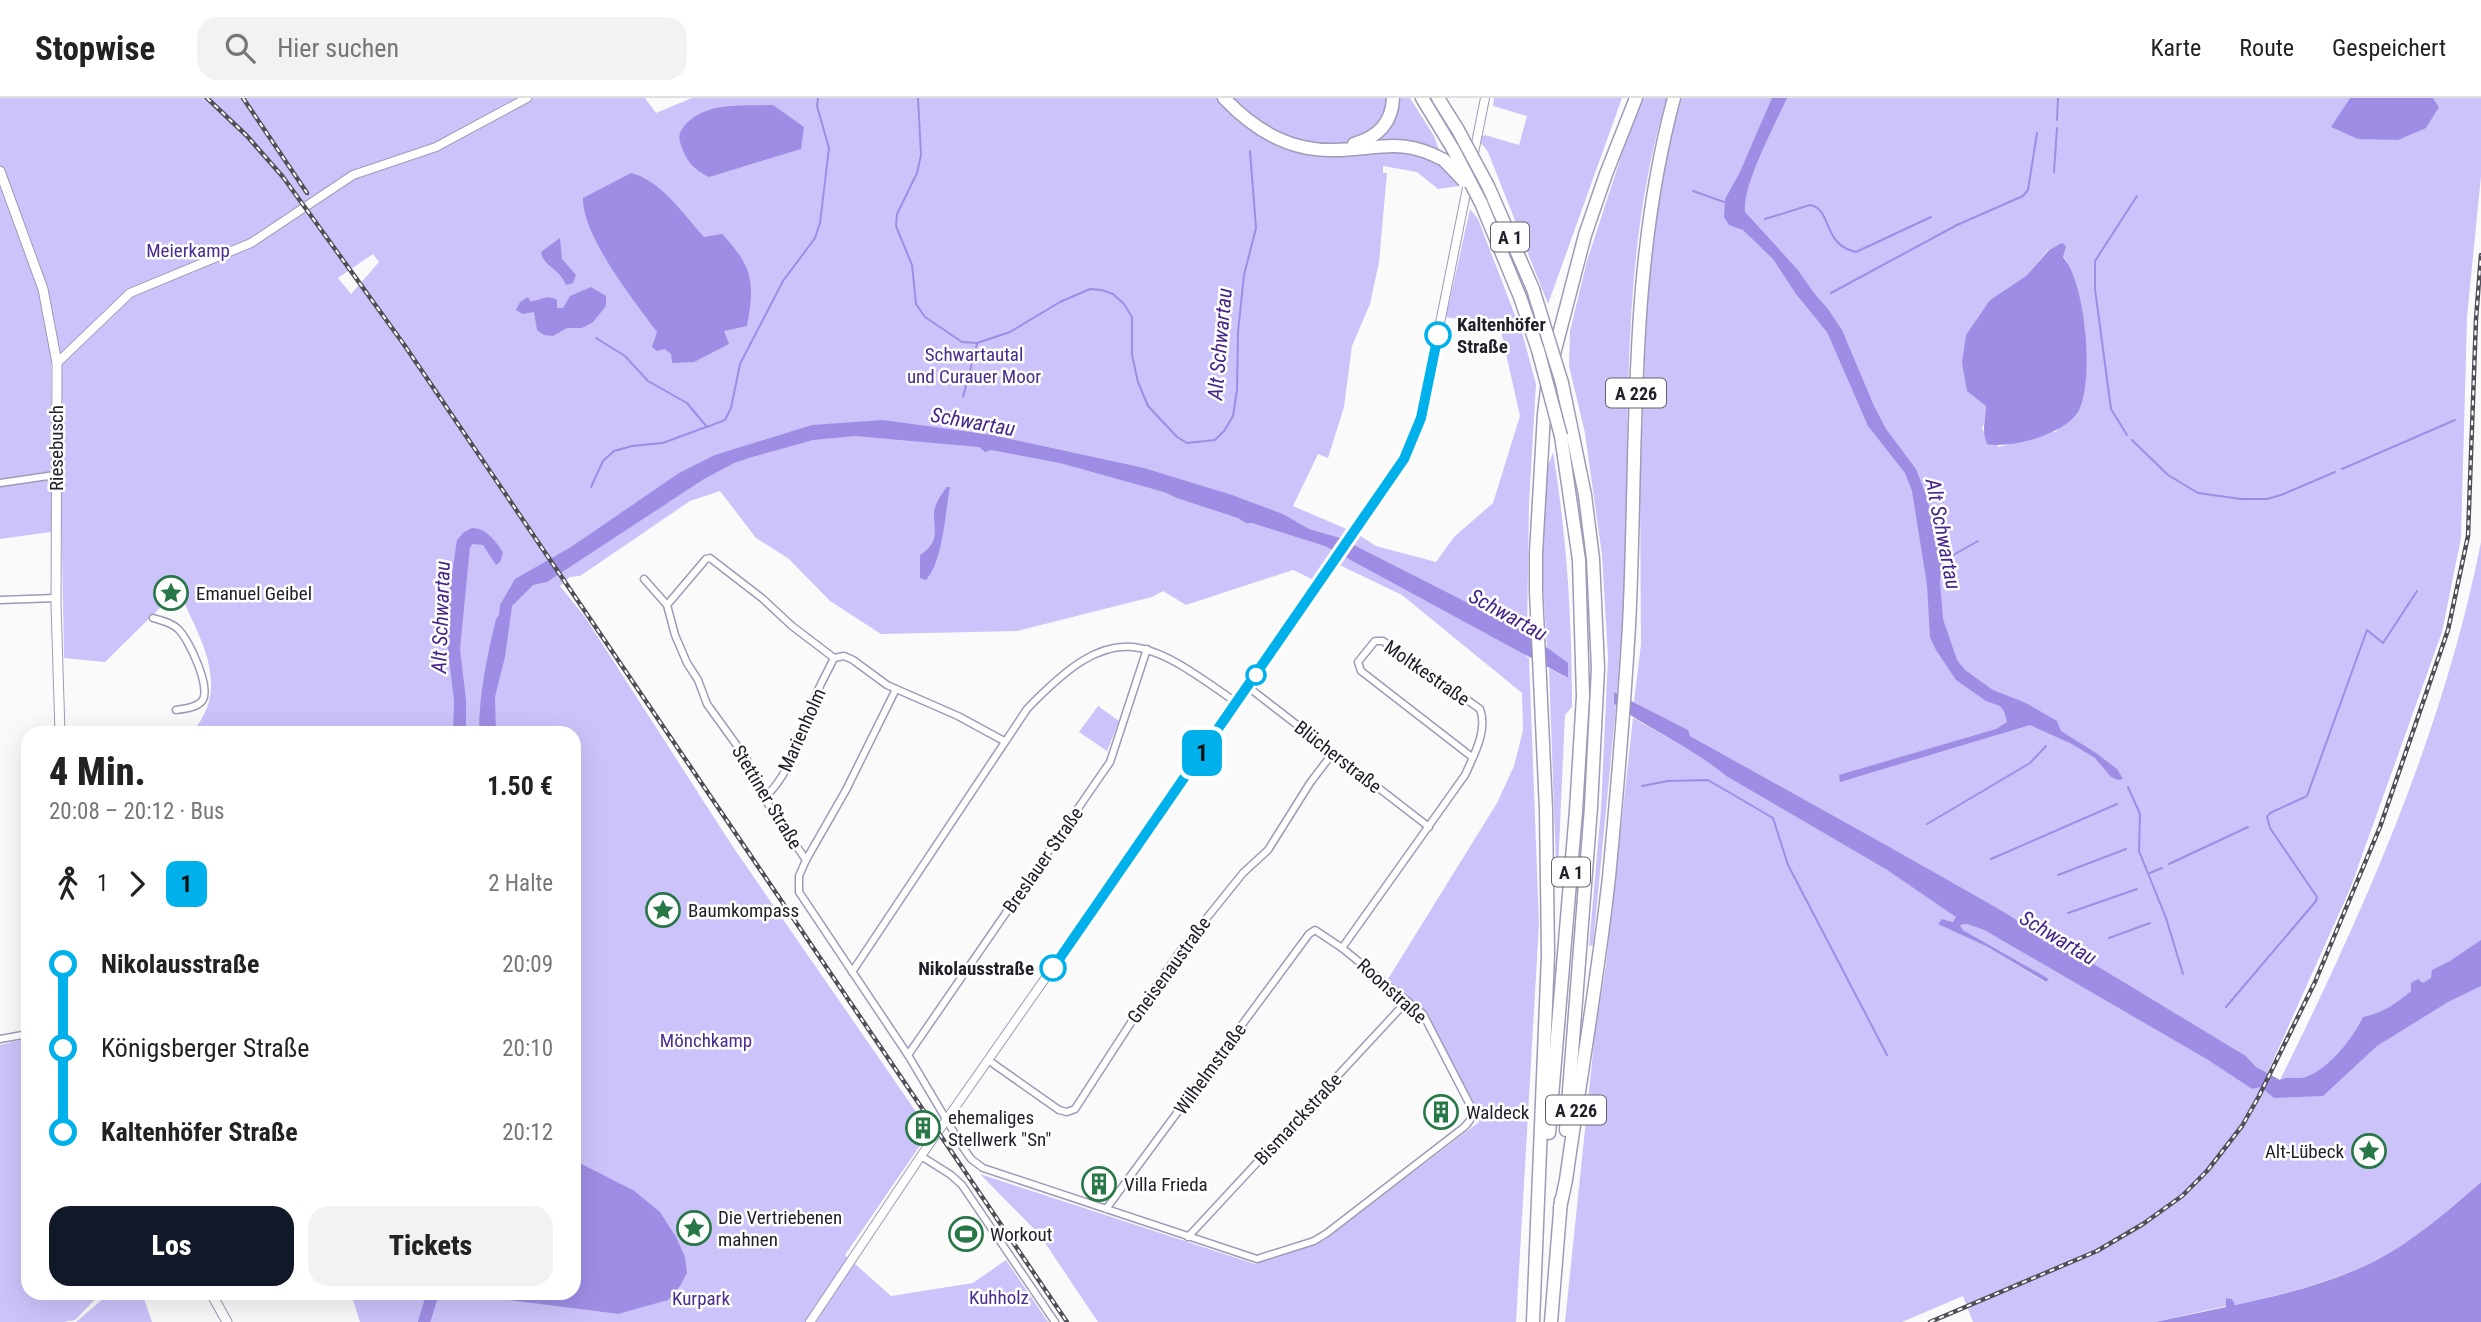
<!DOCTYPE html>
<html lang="de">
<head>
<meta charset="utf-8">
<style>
	:root { --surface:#fff; --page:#f2f2f2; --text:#222; --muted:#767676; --line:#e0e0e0; --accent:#111827 }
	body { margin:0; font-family:"Roboto Condensed",sans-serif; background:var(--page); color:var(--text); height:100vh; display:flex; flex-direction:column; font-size:26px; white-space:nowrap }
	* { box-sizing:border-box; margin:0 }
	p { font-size:23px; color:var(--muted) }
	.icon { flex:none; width:38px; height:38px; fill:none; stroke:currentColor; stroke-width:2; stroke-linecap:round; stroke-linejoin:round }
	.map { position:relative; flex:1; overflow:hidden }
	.side { position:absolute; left:21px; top:628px; width:560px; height:574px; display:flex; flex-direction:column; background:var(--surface); border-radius:21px; box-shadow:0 7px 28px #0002 }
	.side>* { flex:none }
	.badge { padding:0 14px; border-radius:10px; font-size:24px; line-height:46px }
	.map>.badge { position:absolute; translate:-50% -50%; box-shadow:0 0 0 4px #fff }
	.legs { display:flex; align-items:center; gap:10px; height:77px; padding:0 28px; font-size:23px }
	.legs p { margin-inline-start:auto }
	.summary { display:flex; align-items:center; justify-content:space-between; height:119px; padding:0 28px }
	h1 { font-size:38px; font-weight:800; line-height:52px }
	.button { display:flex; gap:14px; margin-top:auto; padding:14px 28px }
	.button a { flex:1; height:80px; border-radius:21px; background:var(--accent); color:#fff; font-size:28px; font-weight:800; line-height:80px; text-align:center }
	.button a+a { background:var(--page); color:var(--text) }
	ul { padding:0 28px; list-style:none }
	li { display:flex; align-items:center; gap:24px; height:84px; font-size:26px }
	li i { display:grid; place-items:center; width:10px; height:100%; margin:0 9px; background:currentColor }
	li i::after { content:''; width:18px; height:18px; margin:-9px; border:5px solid; border-radius:50%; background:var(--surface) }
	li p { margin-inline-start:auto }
	li:first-child i { background:linear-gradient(#0000 50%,currentColor 0) }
	li:last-child i { background:linear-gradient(currentColor 50%,#0000 0) }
	header { display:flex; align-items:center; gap:42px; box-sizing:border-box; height:98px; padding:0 35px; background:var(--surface); border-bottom:2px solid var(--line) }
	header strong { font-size:33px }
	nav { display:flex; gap:38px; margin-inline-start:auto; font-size:24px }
	.search { width:490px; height:63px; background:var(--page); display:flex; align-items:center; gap:18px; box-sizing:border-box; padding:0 24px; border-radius:21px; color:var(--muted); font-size:26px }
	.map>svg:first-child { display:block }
	.green { fill:#ccc3fb; fill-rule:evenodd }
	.water { fill:#9f8de5 }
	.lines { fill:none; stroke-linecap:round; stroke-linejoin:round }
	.stream { stroke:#9f8de5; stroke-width:2 }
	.river { stroke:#9f8de5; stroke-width:12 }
	.minor-casing { stroke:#9e9ab7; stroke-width:9 }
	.tertiary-casing { stroke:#9e9ab7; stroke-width:10 }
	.secondary-casing { stroke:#9e9ab7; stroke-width:11 }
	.motorway-casing { stroke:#9e9ab7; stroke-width:15 }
	.minor { stroke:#fff; stroke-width:6 }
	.tertiary { stroke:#fff; stroke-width:8 }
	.secondary { stroke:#fff; stroke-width:9 }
	.motorway { stroke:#fff; stroke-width:12 }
	.rail-casing { stroke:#504f58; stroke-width:4.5 }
	.rail { stroke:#fff; stroke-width:2; stroke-dasharray:5; stroke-linecap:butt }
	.motorway-bridge-casing { stroke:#9e9ab7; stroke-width:15; stroke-linecap:butt }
	.motorway-bridge { stroke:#fff; stroke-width:12 }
	.line-1-casing { stroke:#fff; stroke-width:16 }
	.line-1 { stroke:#00b0ea; stroke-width:10 }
	.stop-1-dot { fill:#fff; stroke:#00b0ea; stroke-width:3.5 }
	.labels { text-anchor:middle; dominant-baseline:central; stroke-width:5; stroke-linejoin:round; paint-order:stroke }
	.shield { fill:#fff; stroke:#64636b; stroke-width:2 }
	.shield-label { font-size:18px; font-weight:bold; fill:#21202b }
	.park-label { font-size:19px; fill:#4b2b90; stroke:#fff }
	.stop-label { font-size:19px; font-weight:bold; fill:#21202b; stroke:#fff; text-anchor:start }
	.street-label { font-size:19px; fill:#21202b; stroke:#fff }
	.poi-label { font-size:19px; fill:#21202b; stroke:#fff; text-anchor:start }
	.water-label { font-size:21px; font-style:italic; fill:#462489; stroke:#fff }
</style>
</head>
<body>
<header>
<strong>Stopwise</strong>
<div class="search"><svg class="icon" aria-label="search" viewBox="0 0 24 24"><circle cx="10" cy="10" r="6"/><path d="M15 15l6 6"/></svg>Hier suchen</div>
<nav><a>Karte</a><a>Route</a><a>Gespeichert</a></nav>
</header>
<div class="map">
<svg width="2481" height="1224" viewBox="0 0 2481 1224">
	<rect width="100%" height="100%" fill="#fafafa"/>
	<!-- green -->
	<g class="green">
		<path d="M0,0H645L656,15L692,0H1410L1434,38L1447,74L1459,88L1438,91L1417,74L1383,68V75H1387L1379,164L1370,206L1352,248L1344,309L1328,360L1318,356L1293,408L1356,435L1376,448L1436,464L1454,439L1493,405L1520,318L1500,229L1446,219L1470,111L1478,121L1523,238L1536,286L1529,405L1527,535L1520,532L1526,558L1529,560L1539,826L1516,1224H1098L1039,1136L980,1076L1255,1166L1323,1143L1479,1024L1430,920L1388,881L1497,705L1514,668L1523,632L1522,595L1402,497L1327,461L1312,481L1293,472L1186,507L1163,493L1152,499L1017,533L881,536L830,503L789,461L756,440L720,393L690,403L580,478L570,479L560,488L585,519L733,749L921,1021L908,1029L921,1046L845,1157L891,1198L973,1185L1006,1162L1048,1224H360L351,1195H496L502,1201L618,1216L633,1092L574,1062V635H193C198,627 203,619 207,610C220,573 199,538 184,504L171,499L105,564L64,560L58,250L41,196L51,262V434L0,441ZM373,156L379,164L351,196L338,180Z"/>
		<path d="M1494,0H1622L1548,206L1488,54L1477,40L1485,37L1519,47L1527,18L1493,8Z"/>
		<path d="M1643,0H1667C1622,147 1629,301 1626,453C1625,500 1620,548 1617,595L1615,594L1614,606L1616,608L1593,847L1589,848L1601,711L1608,560L1602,457L1585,335L1569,268L1570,233L1587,163L1629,34Z"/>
		<path d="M1682,0H2350L2332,29L2439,9L2433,0H2481V78L2467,219L2461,440L2442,534L2350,791L2267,976L2256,969L2246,958L2084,860C2051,848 2023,824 1992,807C1892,750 1791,694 1690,638L1687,632L1634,604L1641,546L1640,384L1649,159L1665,59ZM2055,149L2067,163L2057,333L1999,349L1982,331L1986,319L1990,202L2026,178L2048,152Z"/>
		<path d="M1553,354C1567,439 1572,523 1572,609L1565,617L1557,794L1549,570L1567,580L1568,566L1547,551L1541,454L1543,383Z"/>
		<path d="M2481,444V1084C2448,1113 2412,1144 2373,1164C2329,1185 2281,1197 2234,1207L2226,1201V1208L2155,1224H1973L1963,1198L1902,1224H1565L1595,935L1606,867L1633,620L1706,661L1726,678L1887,772L1957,819L1953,824L1942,821L2045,884L2048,881L1963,832L1960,827L1967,826L1984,832L2208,962L2252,991L2280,982C2365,811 2444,632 2481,444Z"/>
		<path d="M1098,608L1119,623L1107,653L1079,634Z"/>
		<path d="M28,940V1195H101L75,1222L64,1224H0V947Z"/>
		<path d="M110,1195H142L152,1224H76Z"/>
	</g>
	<!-- water -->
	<g class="water">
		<path d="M1772,0H1787C1775,26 1742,88 1745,114L1797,171L1814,195L1828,211L1842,232L1874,308L1886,331L1916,371L1928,402L1934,436L1942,455L1940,483L1943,521L1957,562L1965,572L1993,592L2026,605L2057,623L2061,633L2096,655L2117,671L2123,681L2118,682L2111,679L2095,660L2072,646L2030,627L1840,684L1839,677L1996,631L2007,624L2004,613L2000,608L1986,603L1956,582L1936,552L1930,539L1927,487L1912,393L1905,375L1868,328L1827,234L1796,196L1773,161L1743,132L1729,127L1724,119L1725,101L1739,76Z"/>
		<path d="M2350,0H2433L2439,9L2426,30L2398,42L2358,41L2331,29Z"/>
		<path d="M773,7L804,29L801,51L709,79C694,72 686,63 681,47C678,39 679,34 685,27C706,3 744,8 773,7Z"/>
		<path d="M631,75C662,83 683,116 704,139L722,136C753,169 755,184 747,228L724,233L729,246L694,264L672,265L671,256L665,251L657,253L652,249L657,234C635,204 582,138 583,100Z"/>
		<path d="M560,140L562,161L576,177L573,185L566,187C560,171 543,168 541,154Z"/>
		<path d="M2062,145L2066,148L2063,159C2086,185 2094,282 2079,312C2067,336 2011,351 1987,346C1981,329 1986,325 1986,308L1967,293L1962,265L1966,237L1990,202L2026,178L2049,152Z"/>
		<path d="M591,189L606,198V208L593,224L582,230H567L553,238L544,237L537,232L534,214L523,216L516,212L520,204L528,199L530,203C541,203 547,195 557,202V210H563L570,198Z"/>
		<path d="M883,322L992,337L1144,370L1232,397L1283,416L1309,431L1340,440L1527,535L1568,565V580L1325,448L1252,425H1246L1238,420L1177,400L1164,394L1060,365L991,352L985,354L979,349L855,338L813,342L752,359L734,365L704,381L547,484L533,487L512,508L505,559L495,599L496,635H479C479,596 487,559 496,521L499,517L500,507L515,481L571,449L679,375L715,357L812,327Z"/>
		<path d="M947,389H950C945,415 943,463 926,482L920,480V457C940,443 934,435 934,415C934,407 942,395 947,389Z"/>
		<path d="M472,430C486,430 497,444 503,455L500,464L496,467L483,447L473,446L470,449L460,551L466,602V635H453L454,603L447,543L448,502L457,442L464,434Z"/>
		<path d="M1614,594L1688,632L1690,638C1791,694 1892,750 1992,807C2023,824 2051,848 2084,860L2246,958L2256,969L2280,982C2289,977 2297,982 2306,979C2330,970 2353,940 2363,919C2381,916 2397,905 2411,893V885L2418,881L2423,885L2431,880L2432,872L2450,863L2481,842V888L2448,904L2377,948L2323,998L2274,1000L2261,989L2252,991L2208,962L1984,832L1967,826L1960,827L1963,832L2049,881L2046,884L1986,848L1938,826L1942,821L1953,824L1956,819L1887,772L1726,678C1692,649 1650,632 1614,606Z"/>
		<path d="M574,1062L633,1092L660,1114L676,1139L685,1159L687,1175L680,1188L668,1202L618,1216L501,1201L496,1195H574Z"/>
		<path d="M2481,1084V1224H2155L2226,1209V1200L2232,1201L2235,1207C2282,1197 2330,1185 2373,1164C2412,1144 2448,1113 2481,1084Z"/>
	</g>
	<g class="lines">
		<!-- stream -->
		<g class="stream">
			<path d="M918,0L921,57L917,75L897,116L896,128L912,167L916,206L925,219L962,244L977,245L1010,234L1060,204L1090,191L1102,192L1113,196L1124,206L1132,219V257L1138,284L1148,308L1177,339L1187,345L1215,342L1224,333L1233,318L1237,292L1238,234L1244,177L1256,130L1250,53"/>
			<path d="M2057,22L2058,0"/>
			<path d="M2054,74L2057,30"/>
			<path d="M1693,93L1724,104"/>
			<path d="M1765,121L1810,107C1832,110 1822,147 1856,154L1931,119"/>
			<path d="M1831,195L1957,127L2023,98L2028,92L2037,35"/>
			<path d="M596,240L625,258L648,283L687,305L707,329L725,322L731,310L740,266L783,183L815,140L820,125L829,50L817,8L818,0"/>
			<path d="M963,299L977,246"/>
			<path d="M2127,337L2111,311L2095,191V163L2137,98"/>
			<path d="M2132,342L2168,377L2198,395L2241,401H2267L2281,397L2335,374"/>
			<path d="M2342,371L2455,322"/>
			<path d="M591,389L603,363L614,353L632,348L663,345L706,329"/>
			<path d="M1942,460H1948L1978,443"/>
			<path d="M1642,688L1668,683L1708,682L1773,720L1788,767L1887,957"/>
			<path d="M2128,689L2140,716L2139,753L2166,820L2183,876"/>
			<path d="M1927,726L2030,665L2046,648"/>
			<path d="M1991,761L2117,706"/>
			<path d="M2169,766L2248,729"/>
			<path d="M2150,775L2162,770"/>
			<path d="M2058,777L2126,751"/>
			<path d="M2068,815L2137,791"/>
			<path d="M2109,840L2150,825"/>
			<path d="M2226,909L2316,803L2317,799L2270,730L2267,719L2270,715L2307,698L2367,532L2383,545L2417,493"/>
		</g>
		<!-- river -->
		<path class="river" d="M424,1224L433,1195"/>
		<!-- minor casing -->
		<g class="minor-casing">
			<g id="minor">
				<path d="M0,385L55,377"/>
				<path d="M644,481L667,507L675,537L687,565L698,582L707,606L746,660L764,700L806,762"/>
				<path d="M0,502L56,500"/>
				<path d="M667,507L706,461L710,460L763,501L792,528L834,560L844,558L853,562L887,587L958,618L1004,643"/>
				<path d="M153,520C162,523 171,524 178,531C189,541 212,591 202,603C196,610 184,611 176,612"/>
				<path d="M1248,589L1429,729"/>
				<path d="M896,591L846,692L806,762L799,778V794L908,957L962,1048L971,1061L983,1070L1257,1161L1314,1143L1327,1135L1463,1030C1472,1022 1473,1018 1470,1007L1423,916L1342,850L1315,832L1309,836L1106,1111"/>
				<path d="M764,700C789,678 797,645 809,614C815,595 826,577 834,560"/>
				<path d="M1342,850L1465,677C1474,657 1488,632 1480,611L1383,543H1375L1358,564L1361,573L1472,659"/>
				<path d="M852,874L1027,611C1114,520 1143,538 1237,605"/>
				<path d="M0,941L28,936"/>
				<path d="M908,957L1110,664L1147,551"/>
				<path d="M988,962L1059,1012L1067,1014L1075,1011L1132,923L1181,852L1243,775L1268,752L1310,685L1332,656"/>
				<path d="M921,1058L951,1077L962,1087L1055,1224"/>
				<path d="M1188,1139L1407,903"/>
			</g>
		</g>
		<!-- tertiary casing -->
		<g class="tertiary-casing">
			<g id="tertiary">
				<path d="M57,265L130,195L251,145L353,77L436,49L527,0"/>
				<path d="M810,1224L921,1058L1232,613L1404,361L1421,320L1485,0"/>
			</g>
		</g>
		<!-- secondary casing -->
		<g class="secondary-casing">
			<g id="secondary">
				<path d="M0,73L43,191L57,265L56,507L60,635"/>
				<path d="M211,1195L227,1224"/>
			</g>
		</g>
		<!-- motorway casing -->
		<g class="motorway-casing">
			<g id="motorway">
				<path d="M1224,0C1253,31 1289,53 1333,52C1378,52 1400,38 1444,62"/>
				<path d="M1422,0L1453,51"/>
				<path d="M1438,0L1458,32"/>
				<path d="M1354,46C1378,39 1392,25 1393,0"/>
				<path d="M1488,88L1533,191"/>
				<path d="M1481,105L1520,199L1538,252"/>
				<path d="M1562,285L1585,397L1593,461L1598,570L1591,709L1566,1032"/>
				<path d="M1549,1035L1576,713L1583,598L1579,462L1561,338"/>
				<path d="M1560,1110L1566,1082C1580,981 1598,880 1609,779C1617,695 1624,611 1629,528C1638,350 1627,174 1674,0"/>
				<path d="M1533,1224L1548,857L1546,711L1536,494V455L1544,316L1549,275L1585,137L1606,76L1636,0"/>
				<path d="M1551,1224L1561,1102"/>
			</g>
		</g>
		<!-- minor -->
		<use href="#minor" class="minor"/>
		<!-- tertiary -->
		<use href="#tertiary" class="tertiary"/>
		<!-- secondary -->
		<use href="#secondary" class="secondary"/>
		<!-- motorway -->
		<use href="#motorway" class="motorway"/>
		<!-- rail casing -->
		<g class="rail-casing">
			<g id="rail">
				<path d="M207,0L247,38L283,79L405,248L1067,1224"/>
				<path d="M243,0L307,95"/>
				<path d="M1930,1224L2097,1153L2143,1126L2182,1098L2207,1073L2242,1028L2259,998L2315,884L2380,729L2448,532L2468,438L2476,221L2481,157"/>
			</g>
		</g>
		<!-- rail -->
		<use href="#rail" class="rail"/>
		<!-- motorway-bridge casing -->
		<g class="motorway-bridge-casing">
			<g id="motorway-bridge">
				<path d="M1458,32L1488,88"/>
				<path d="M1453,51L1481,105"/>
				<path d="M1444,62L1464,83"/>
				<path d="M1533,191L1562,285"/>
				<path d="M1538,252L1561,338"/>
			</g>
		</g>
		<!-- motorway-bridge -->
		<use href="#motorway-bridge" class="motorway-bridge"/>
	</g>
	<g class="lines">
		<!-- line-1 casing -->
		<g class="line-1-casing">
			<path id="line-1" d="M1053,870L1404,361L1421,320L1438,237"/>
		</g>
		<!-- line-1 -->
		<use href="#line-1" class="line-1"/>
	</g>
	<!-- icons -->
	<defs>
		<g id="sight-ring" transform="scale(1.75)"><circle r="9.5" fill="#fff" stroke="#277747" stroke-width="1.5"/><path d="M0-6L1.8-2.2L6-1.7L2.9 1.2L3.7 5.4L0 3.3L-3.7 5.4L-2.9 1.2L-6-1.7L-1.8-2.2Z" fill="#277747"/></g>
		<g id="building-ring" transform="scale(1.75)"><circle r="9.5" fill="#fff" stroke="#277747" stroke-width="1.5"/><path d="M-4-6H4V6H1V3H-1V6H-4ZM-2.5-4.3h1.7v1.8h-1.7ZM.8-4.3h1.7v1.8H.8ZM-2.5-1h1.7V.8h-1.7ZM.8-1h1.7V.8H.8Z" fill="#277747"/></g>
		<g id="stadium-ring" transform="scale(1.75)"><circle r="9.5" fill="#fff" stroke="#277747" stroke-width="1.5"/><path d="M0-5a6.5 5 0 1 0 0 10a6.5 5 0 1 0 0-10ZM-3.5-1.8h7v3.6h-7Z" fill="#277747"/></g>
	</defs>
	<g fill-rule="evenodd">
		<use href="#sight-ring" x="171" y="495"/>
		<use href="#sight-ring" x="663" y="812"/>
		<use href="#building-ring" x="1441" y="1014"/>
		<use href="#building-ring" x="923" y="1030"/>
		<use href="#sight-ring" x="2369" y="1053"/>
		<use href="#building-ring" x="1099" y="1086"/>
		<use href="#sight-ring" x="694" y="1130"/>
		<use href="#stadium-ring" x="966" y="1136"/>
	</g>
	<!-- markers -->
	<g class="stop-1-dot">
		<circle cx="1438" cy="237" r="12"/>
		<circle cx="1256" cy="577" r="9"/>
		<circle cx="1053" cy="870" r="12"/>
	</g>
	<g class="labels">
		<!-- shield labels -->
		<g class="shield">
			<rect x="1491" y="124.5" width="38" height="29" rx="5"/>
			<rect x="1606" y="280.5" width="60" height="29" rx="5"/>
			<rect x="1552" y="759.5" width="38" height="29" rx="5"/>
			<rect x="1546" y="997.5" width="60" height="29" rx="5"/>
		</g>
		<g class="shield-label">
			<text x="1510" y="139">A 1</text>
			<text x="1636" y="295">A 226</text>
			<text x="1571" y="774">A 1</text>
			<text x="1576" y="1012">A 226</text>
		</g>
		<!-- park labels -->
		<g class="park-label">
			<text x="188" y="152">Meierkamp</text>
			<text x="974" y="256">Schwartautal<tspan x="974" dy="22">und Curauer Moor</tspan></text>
			<text x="706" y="942">Mönchkamp</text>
			<text x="999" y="1199">Kuhholz</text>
			<text x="701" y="1200">Kurpark</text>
		</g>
		<!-- stop labels -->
		<g class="stop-label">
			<text x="1457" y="226">Kaltenhöfer<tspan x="1457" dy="22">Straße</tspan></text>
			<text x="1034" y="870" text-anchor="end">Nikolausstraße</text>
		</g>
		<!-- street labels -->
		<g class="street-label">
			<text transform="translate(56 350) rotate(-90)">Riesebusch</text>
			<text transform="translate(1427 575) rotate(35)">Moltkestraße</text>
			<text transform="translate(802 632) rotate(-66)">Marienholm</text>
			<text transform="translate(1338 659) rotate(38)">Blücherstraße</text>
			<text transform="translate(767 699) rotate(59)">Stettiner Straße</text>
			<text transform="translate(1043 762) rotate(-55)">Breslauer Straße</text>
			<text transform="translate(1169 872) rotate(-54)">Gneisenaustraße</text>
			<text transform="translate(1392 893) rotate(42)">Roonstraße</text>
			<text transform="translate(1210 971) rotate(-54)">Wilhelmstraße</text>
			<text transform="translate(1298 1021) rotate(-47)">Bismarckstraße</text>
		</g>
		<!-- poi labels -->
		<g class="poi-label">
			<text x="196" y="495">Emanuel Geibel</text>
			<text x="688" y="812">Baumkompass</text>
			<text x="1466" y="1014">Waldeck</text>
			<text x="948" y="1019">ehemaliges<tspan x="948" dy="22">Stellwerk "Sn"</tspan></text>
			<text x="2344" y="1053" text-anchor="end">Alt-Lübeck</text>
			<text x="1124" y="1086">Villa Frieda</text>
			<text x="718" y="1119">Die Vertriebenen<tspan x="718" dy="22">mahnen</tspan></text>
			<text x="990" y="1136">Workout</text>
		</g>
		<!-- water labels -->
		<g class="water-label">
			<text transform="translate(1220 246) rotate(-85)">Alt Schwartau</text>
			<text transform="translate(973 324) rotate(10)">Schwartau</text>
			<text transform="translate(1943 436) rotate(79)">Alt Schwartau</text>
			<text transform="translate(1508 517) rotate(29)">Schwartau</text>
			<text transform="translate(441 519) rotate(-88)">Alt Schwartau</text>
			<text transform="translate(2058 840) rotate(31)">Schwartau</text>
		</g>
	</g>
</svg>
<b class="badge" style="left:1202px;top:655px;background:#00b0ea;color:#111">1</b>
<section class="side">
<div class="summary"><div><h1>4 Min.</h1><p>20:08 – 20:12 · Bus</p></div><b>1.50 €</b></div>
<div class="legs"><svg class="icon" aria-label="walk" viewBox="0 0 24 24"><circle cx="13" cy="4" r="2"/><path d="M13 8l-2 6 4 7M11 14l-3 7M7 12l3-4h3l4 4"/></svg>1<svg class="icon" aria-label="forward" viewBox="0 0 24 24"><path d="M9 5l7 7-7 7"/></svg><b class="badge" style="background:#00b0ea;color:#111">1</b><p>2 Halte</p></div>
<ul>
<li><i style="color:#00b0ea"></i><b>Nikolausstraße</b><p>20:09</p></li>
<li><i style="color:#00b0ea"></i><span>Königsberger Straße</span><p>20:10</p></li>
<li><i style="color:#00b0ea"></i><b>Kaltenhöfer Straße</b><p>20:12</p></li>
</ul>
<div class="button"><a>Los</a><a>Tickets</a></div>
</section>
</div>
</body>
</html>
